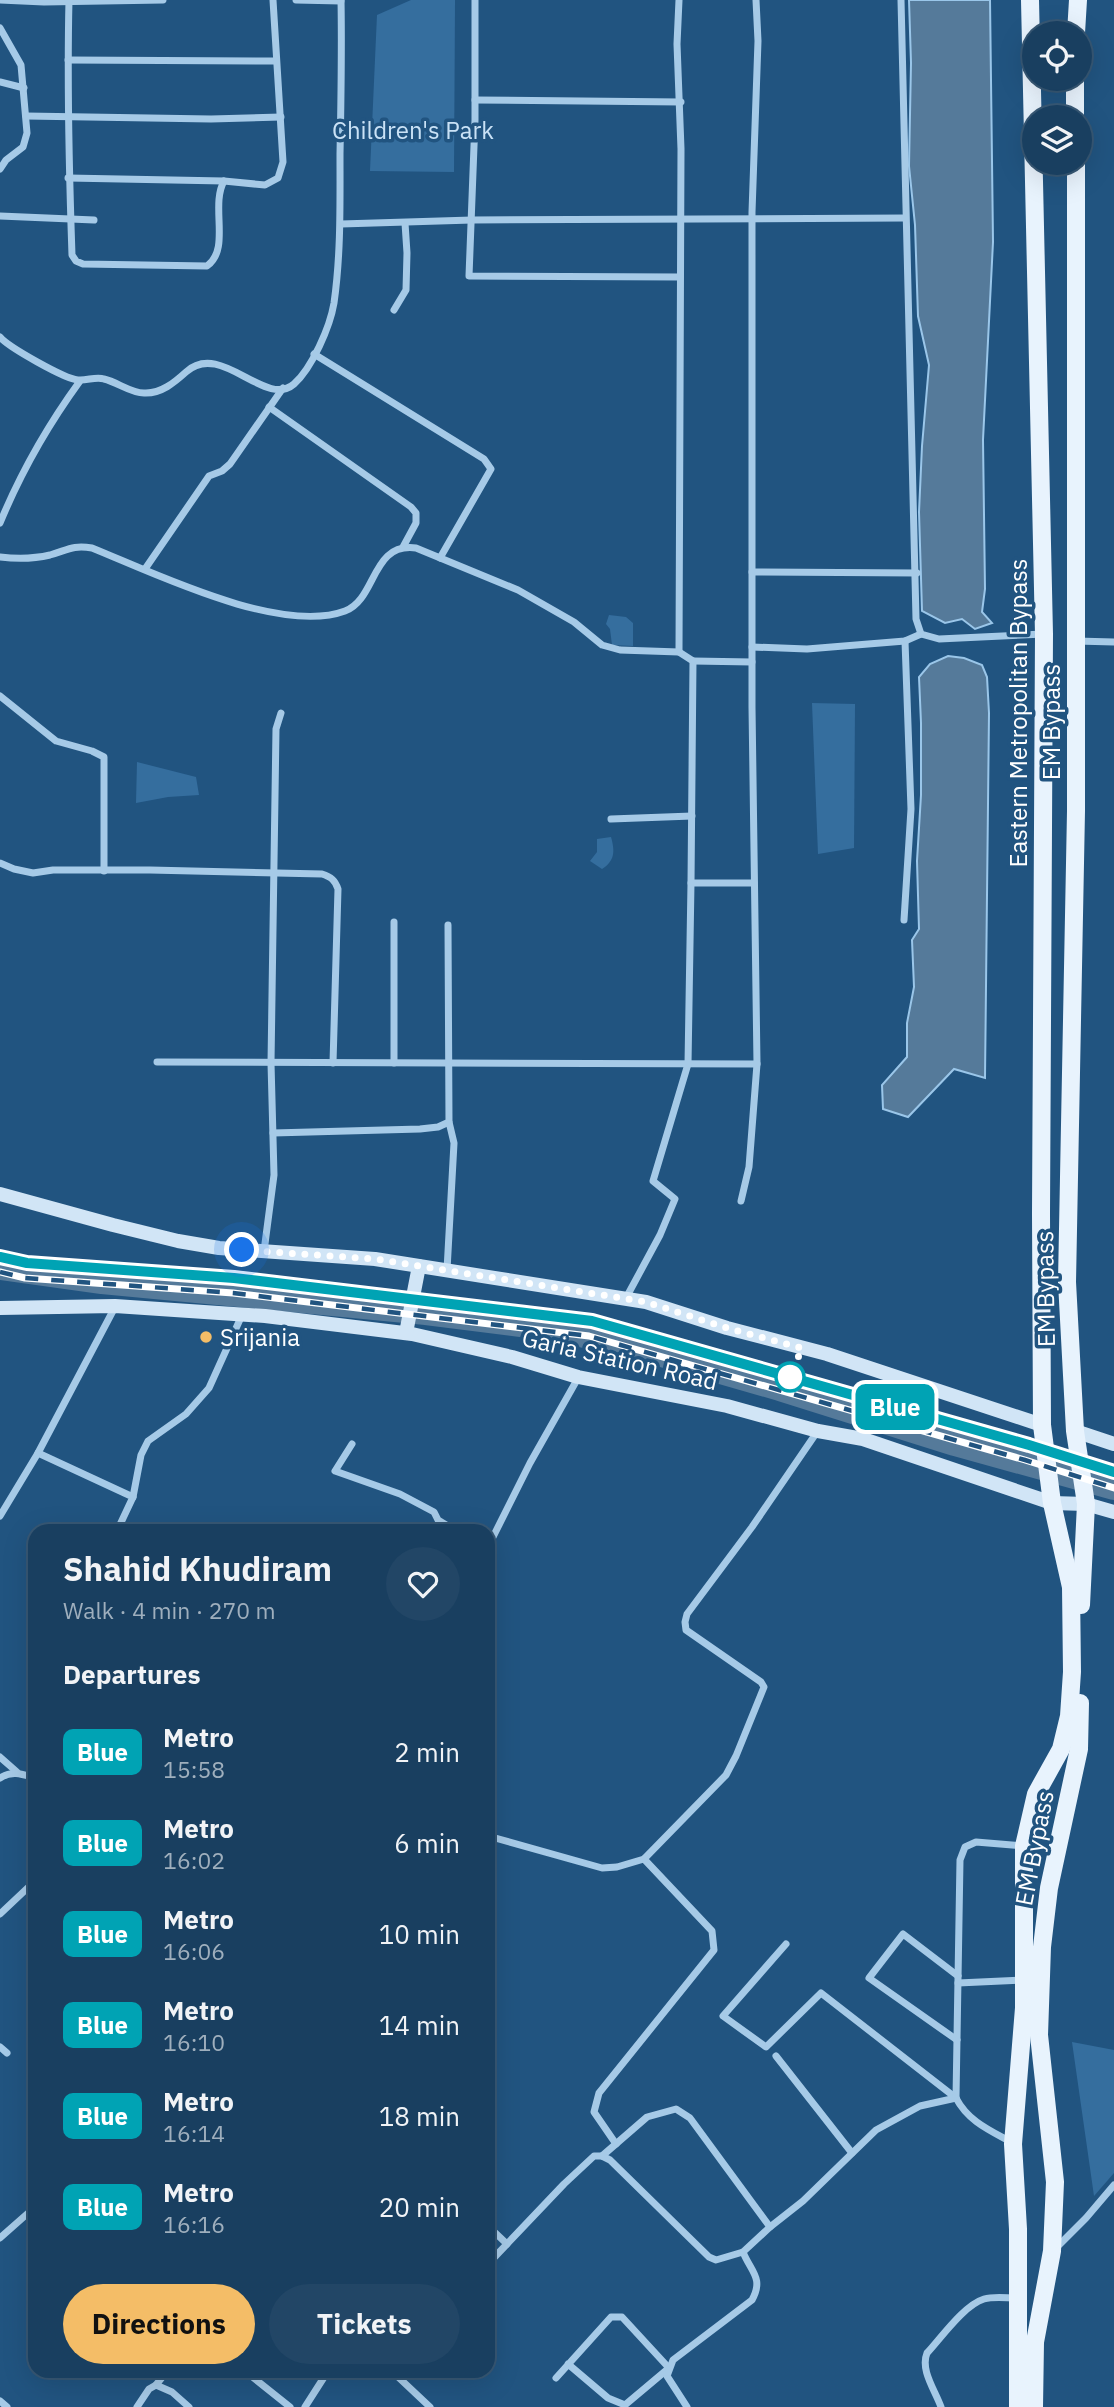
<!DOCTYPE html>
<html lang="en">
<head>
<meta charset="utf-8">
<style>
	:root { --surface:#193f60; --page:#224666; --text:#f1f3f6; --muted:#9fafbd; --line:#375875; --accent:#f4bd67 }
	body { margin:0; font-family:"IBM Plex Sans",sans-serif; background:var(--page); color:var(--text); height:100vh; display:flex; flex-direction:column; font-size:26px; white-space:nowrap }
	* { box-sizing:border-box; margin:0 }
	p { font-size:23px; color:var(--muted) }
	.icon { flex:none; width:38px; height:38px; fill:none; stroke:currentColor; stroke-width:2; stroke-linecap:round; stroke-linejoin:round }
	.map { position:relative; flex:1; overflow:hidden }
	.panel { position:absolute; left:28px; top:1524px; width:467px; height:854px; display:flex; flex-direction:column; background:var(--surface); border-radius:21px; box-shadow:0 7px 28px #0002,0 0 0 2px var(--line) }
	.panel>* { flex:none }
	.badge { padding:0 14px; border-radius:10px; font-size:24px; line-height:46px }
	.fabs { position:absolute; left:1022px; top:21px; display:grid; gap:14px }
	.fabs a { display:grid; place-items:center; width:70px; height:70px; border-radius:50%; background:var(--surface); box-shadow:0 7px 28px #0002,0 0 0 2px var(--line); font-size:35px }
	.you { position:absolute; width:35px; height:35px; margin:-18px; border:5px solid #fff; border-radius:50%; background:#1a73e8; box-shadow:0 0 0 10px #1a73e833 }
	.map>.badge { position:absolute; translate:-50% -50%; box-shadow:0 0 0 4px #fff }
	h2 { padding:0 35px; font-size:26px; line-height:63px }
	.round { display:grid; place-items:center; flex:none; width:74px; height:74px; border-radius:37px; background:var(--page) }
	.overview { display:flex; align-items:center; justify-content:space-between; height:119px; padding:0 35px }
	h1 { font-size:33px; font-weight:700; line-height:52px }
	.cta { display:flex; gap:14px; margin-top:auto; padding:14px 35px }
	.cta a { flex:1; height:80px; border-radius:42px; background:var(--accent); color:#111; font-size:28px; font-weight:700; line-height:80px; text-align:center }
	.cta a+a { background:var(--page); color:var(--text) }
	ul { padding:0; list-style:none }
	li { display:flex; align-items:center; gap:21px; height:91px; padding:0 35px }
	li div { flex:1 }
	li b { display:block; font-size:26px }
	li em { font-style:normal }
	li .badge { min-width:77px; font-weight:700; text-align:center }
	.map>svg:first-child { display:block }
	.green { fill:#356e9e }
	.water { fill:#557a9a; stroke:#9ac6e9; stroke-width:2 }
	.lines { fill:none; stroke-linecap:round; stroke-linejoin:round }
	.river { stroke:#557a9a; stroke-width:26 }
	.street { stroke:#a6cae7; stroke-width:7 }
	.secondary { stroke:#d1e5f6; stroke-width:14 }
	.primary { stroke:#e8f3fd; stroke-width:18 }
	.rail-casing { stroke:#fff; stroke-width:7 }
	.rail { stroke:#215480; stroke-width:4.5; stroke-dasharray:13; stroke-linecap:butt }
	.line-casing { stroke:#fff; stroke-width:16 }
	.line { stroke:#00a3b4; stroke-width:10 }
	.walk { stroke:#fff; stroke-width:7; stroke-dasharray:0 12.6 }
	.poi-dot { fill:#f4bd67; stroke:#215480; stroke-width:2.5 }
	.stop-dot { fill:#fff; stroke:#00a3b4; stroke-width:3.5 }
	.labels { text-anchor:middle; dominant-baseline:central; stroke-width:7; stroke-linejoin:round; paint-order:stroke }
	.park-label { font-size:24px; fill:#cae2f6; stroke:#215480 }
	.street-label { font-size:24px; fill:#fff; stroke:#215480 }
	.poi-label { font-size:24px; fill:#fff; stroke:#215480; text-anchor:start }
</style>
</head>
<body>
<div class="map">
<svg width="1114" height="2407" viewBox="0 0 1114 2407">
	<rect width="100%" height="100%" fill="#215480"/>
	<!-- green -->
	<g class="green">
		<path d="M411,0H455L454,172L370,171L377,15Z"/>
		<path d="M609,615L626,617L633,623V646L612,645L610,629L606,624Z"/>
		<path d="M812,703L855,704L854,848L818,854Z"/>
		<path d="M137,762L196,777L199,795L168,797L136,803Z"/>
		<path d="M611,837C615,851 615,861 602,869L590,861L597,852V839Z"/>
		<path d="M1072,2042L1114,2050V2173L1094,2196Z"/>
	</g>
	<!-- water -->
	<g class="water">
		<path d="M909,0H990L993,242L983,440L985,589L982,612L992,623L975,629L962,619L945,623L922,611L919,512L922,446L929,365L918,316L915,225L909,166L911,63Z"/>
		<path d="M948,656L964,658L982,665L987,677L989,713L985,1078L954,1069L908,1117L883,1109L882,1085L907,1057V1023L914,987L912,940L919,929L917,861L921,795V723L919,677L930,664Z"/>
	</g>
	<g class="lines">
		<!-- river -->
		<path class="river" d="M0,1267L102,1281L426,1312L552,1328L627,1344L780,1388L955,1443L1114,1487"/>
		<!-- street -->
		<g class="street">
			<path d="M0,0L44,2L163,0"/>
			<path d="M69,0C67,85 69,169 72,255L76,261L83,264L207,266C231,249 210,206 224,181"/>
			<path d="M296,0L341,1"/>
			<path d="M475,0V120L469,276L680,277"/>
			<path d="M679,0L677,44L681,149L679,652"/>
			<path d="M901,0L916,619L921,634L939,639L1044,634"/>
			<path d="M0,28L21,65L27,133L23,147L6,160L0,169"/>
			<path d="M68,60L276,61"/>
			<path d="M0,82L24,88"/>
			<path d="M475,100L681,102"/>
			<path d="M26,116L211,119L281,117"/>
			<path d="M68,178L224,181L265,185L278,178L283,162L273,0"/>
			<path d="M0,216L94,220"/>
			<path d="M341,224L472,220L905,218"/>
			<path d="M394,310L406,290L407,253L405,223"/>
			<path d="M0,337C8,347 65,379 78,380C87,381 96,376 104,379C117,382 131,393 144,393C161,394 175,382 186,372C221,340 265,409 294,384C312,368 330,327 334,303C341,254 340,204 340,154C341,103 342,52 341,0"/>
			<path d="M314,354L484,459L491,469L440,558"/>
			<path d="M269,407L411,507L416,513V523L403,547"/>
			<path d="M0,523C21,472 48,425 80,381"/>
			<path d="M0,557C17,559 33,559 50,555C68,550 72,545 92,548C154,573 280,635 345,611C377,599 371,542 416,548L518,590L574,622L602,645L620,650L679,652L693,661L691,883"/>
			<path d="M145,569L209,476L222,471L230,464L283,388"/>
			<path d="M752,572L917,573"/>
			<path d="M1076,641L1114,642"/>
			<path d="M752,647L807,649L905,641L921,634"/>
			<path d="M693,661L752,662"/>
			<path d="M0,696L56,741L92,751L104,757V871"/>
			<path d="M611,819L692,816"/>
			<path d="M0,863L14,869L33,873L53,870H150L322,874C331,877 335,880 338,889L333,1063"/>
			<path d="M904,920L911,809L905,641"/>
			<path d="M157,1062L757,1064L752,707V212L758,41L756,0"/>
			<path d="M394,1063V922"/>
			<path d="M273,1133L420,1129L438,1127L449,1122L448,925"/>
			<path d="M741,1201L749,1167L757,1064"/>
			<path d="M264,1251L274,1175L271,1063L276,729L281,713"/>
			<path d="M447,1270L454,1143L449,1122"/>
			<path d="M626,1298L660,1235L675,1199L653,1181L688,1064L691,883H754"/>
			<path d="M352,1444L335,1471L400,1494L434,1512L438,1520L456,1531"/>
			<path d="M38,1453L133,1497L117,1531"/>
			<path d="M133,1497L141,1455L148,1441L186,1414L209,1388L242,1315"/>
			<path d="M0,1516L38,1453L115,1307"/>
			<path d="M488,1547L530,1463L578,1378"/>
			<path d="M0,1757L17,1772"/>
			<path d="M0,1778C12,1770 22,1774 35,1778"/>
			<path d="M488,1836L602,1868L617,1867L644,1859L726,1775L736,1756L764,1687L761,1682L686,1630L685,1622L687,1614L752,1527L817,1432"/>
			<path d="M0,1914L35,1881"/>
			<path d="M786,1944L723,2016L766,2047L821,1993L956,2098"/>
			<path d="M958,1983L1024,1980"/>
			<path d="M957,2040L869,1978L903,1934L958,1976"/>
			<path d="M0,2047L7,2053"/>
			<path d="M776,2056L852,2153"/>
			<path d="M1011,2142C989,2130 968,2121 956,2098L960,1860L965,1847L976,1842L1023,1846"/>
			<path d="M616,2144L594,2112L599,2093L714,1950L712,1931L644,1859"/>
			<path d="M602,2156L647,2117L676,2109L690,2118L770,2227"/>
			<path d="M488,2226L507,2244"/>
			<path d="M0,2238L35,2207"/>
			<path d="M1055,2249L1086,2218L1114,2185"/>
			<path d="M488,2264L564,2184L594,2156H602L610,2160L709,2257L716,2260L743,2252"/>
			<path d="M245,2371L290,2407"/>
			<path d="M389,2371L399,2376L405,2371"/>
			<path d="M396,2375L430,2407"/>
			<path d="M556,2378L611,2317H622L669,2368L625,2405L608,2398L568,2364"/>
			<path d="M156,2385L167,2371"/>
			<path d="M0,2401L7,2407"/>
			<path d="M137,2407L149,2389L156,2385L172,2392L189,2407"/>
			<path d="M305,2407L328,2371"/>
			<path d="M687,2407L667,2376L673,2360L752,2300C764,2278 751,2272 743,2252L770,2227L803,2201L876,2130L920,2106L956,2098"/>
			<path d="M941,2407C935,2390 920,2370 927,2353C941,2338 964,2305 984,2299C994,2296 1006,2298 1017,2298"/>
		</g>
		<!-- secondary -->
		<g class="secondary">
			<path d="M0,1194L113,1225L178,1241L219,1248L375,1259L646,1302L727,1328L827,1354L1042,1425"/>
			<path d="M0,1308L115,1306L265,1316L412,1334L512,1357L578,1377L727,1406L818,1431L863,1439L1052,1503L1086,1504L1114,1512"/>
			<path d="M406,1333L419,1266"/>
			<path d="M1075,1431L1114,1444"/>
		</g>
		<!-- primary -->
		<g class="primary">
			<path d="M1076,33L1078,0"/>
			<path d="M1075,79V117"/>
			<path d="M1076,163V811L1067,1282L1075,1431L1086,1504L1081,1605"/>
			<path d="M1018,2407V2229L1013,2144L1024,2008V1846L1036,1794L1061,1749L1069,1716L1072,1672L1071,1587L1052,1503L1042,1425L1041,1214L1044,634L1030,0"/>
			<path d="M1034,2407L1035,2342L1052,2251L1055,2182L1039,2035L1042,1947L1049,1888L1079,1749L1080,1703"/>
		</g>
		<!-- rail casing -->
		<g class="rail-casing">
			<g id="rail">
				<path d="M0,1257L27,1263L234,1278L592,1321L1029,1445L1114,1472"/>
				<path d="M0,1272L25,1278L233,1293L589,1336L1025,1460L1114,1488"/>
			</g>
		</g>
		<!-- rail -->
		<use href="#rail" class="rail"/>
	</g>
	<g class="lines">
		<!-- line casing -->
		<g class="line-casing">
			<path id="line" d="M0,1257L27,1263L234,1278L592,1321L1029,1445L1114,1472"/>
		</g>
		<!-- line -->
		<use href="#line" class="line"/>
		<!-- walk -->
		<path class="walk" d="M242,1250L375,1259L646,1302L727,1328L802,1348L790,1377"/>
	</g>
	<!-- markers -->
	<circle class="poi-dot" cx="206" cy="1337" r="7"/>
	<circle class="stop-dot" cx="790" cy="1377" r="14"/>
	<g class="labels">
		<!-- park labels -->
		<g class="park-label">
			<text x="413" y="130">Children's Park</text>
		</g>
		<!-- street labels -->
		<g class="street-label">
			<text transform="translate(1018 713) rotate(-90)">Eastern Metropolitan Bypass</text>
			<text transform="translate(1051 722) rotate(-90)">EM Bypass</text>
			<text transform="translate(1045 1289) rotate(-91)">EM Bypass</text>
			<text transform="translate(620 1359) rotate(13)">Garia Station Road</text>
			<text transform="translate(1034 1848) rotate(-79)">EM Bypass</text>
		</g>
		<!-- poi labels -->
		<g class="poi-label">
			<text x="220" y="1337">Srijania</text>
		</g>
	</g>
</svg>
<div class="fabs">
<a><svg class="icon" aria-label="locate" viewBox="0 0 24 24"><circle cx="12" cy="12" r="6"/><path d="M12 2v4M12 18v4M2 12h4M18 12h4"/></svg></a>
<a><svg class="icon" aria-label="layers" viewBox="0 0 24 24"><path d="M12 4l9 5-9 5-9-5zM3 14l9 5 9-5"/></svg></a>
</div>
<div class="you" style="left:242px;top:1250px"></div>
<b class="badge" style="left:895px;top:1407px;background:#00a3b4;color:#fff">Blue</b>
<section class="panel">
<div class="overview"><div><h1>Shahid Khudiram</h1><p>Walk · 4 min · 270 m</p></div><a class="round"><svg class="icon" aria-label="heart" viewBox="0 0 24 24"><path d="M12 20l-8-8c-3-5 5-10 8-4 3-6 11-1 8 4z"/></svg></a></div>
<h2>Departures</h2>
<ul>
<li><span class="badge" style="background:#00a3b4;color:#fff">Blue</span><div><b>Metro</b><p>15:58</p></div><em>2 min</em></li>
<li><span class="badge" style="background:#00a3b4;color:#fff">Blue</span><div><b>Metro</b><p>16:02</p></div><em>6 min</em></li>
<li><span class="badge" style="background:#00a3b4;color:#fff">Blue</span><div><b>Metro</b><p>16:06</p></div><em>10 min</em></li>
<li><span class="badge" style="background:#00a3b4;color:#fff">Blue</span><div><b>Metro</b><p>16:10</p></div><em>14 min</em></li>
<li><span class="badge" style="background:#00a3b4;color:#fff">Blue</span><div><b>Metro</b><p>16:14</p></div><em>18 min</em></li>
<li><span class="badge" style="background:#00a3b4;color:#fff">Blue</span><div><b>Metro</b><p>16:16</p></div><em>20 min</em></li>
</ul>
<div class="cta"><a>Directions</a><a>Tickets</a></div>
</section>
</div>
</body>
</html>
